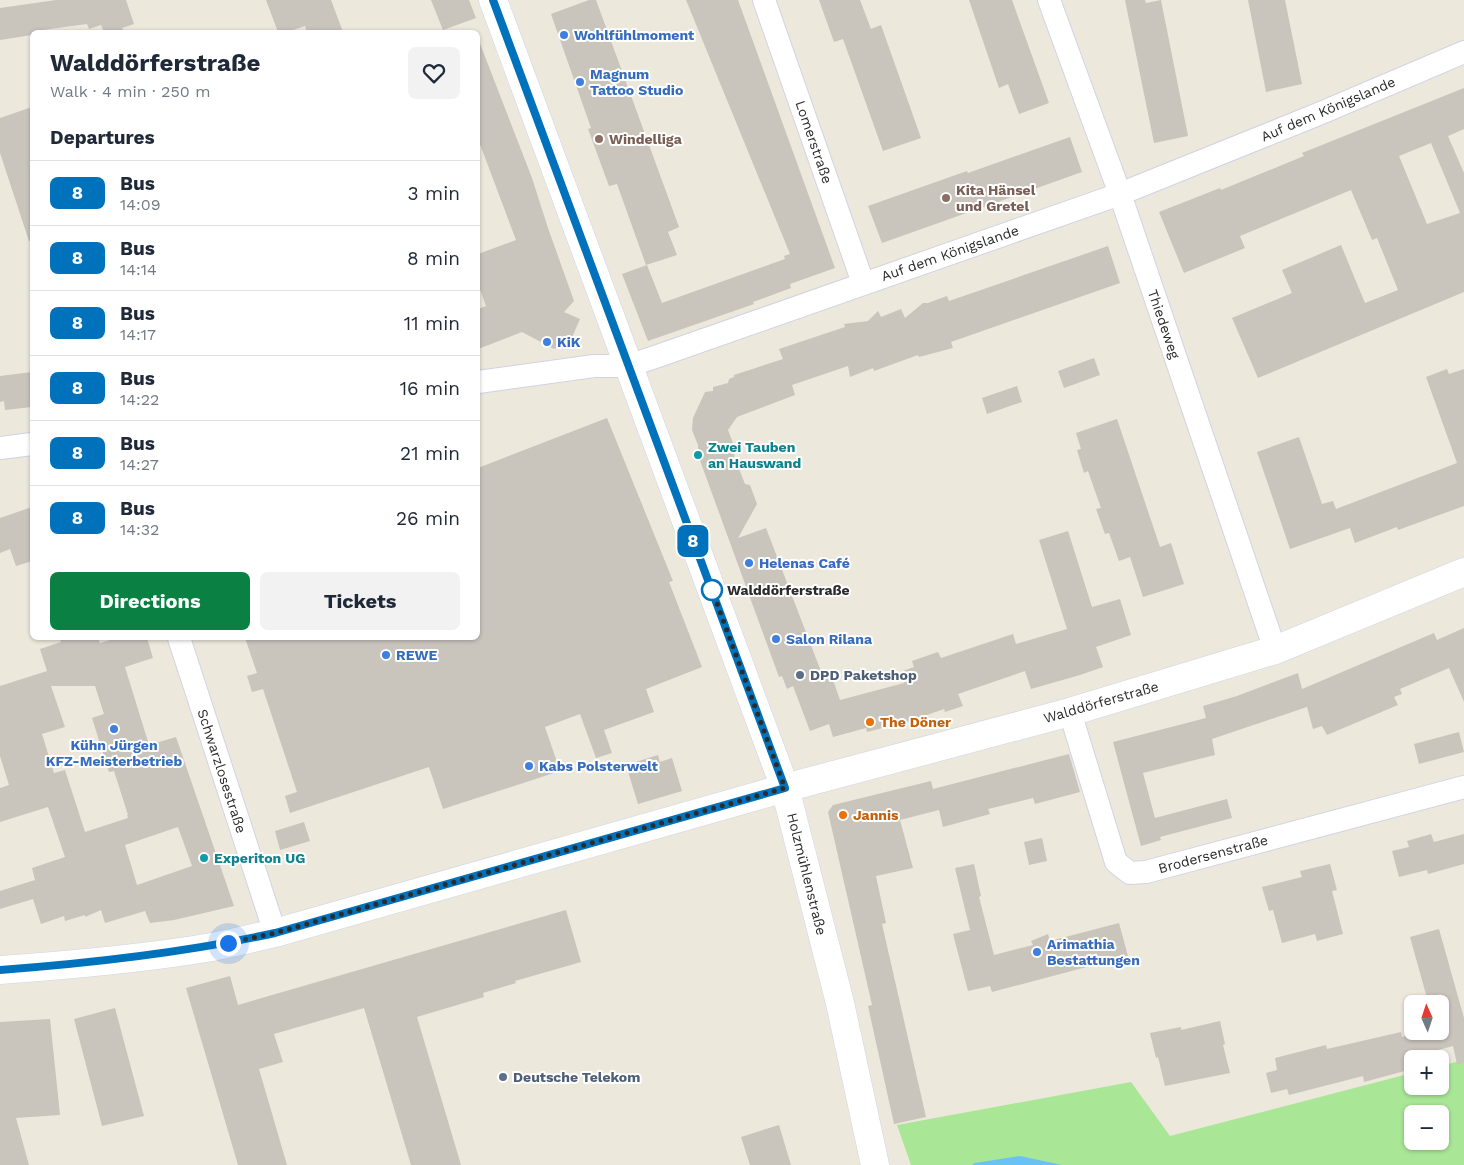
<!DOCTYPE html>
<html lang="en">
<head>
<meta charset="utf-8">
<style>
	:root { --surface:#fff; --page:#f2f2f3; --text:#1f2937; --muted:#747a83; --line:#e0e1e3; --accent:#0b8043 }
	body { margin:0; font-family:"Work Sans",sans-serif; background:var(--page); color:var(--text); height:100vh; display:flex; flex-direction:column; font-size:19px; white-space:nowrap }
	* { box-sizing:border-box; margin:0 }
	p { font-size:16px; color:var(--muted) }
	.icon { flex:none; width:28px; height:28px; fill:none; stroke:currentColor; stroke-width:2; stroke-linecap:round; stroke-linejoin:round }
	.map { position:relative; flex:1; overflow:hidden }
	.drawer { position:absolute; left:30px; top:30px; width:450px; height:610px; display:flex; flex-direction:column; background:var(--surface); border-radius:8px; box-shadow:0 1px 4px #0004 }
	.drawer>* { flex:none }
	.badge { padding:0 10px; border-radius:8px; font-size:18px; line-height:32px }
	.needle { width:32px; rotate:357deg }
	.fabs { position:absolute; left:1404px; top:995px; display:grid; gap:10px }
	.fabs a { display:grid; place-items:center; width:45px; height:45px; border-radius:8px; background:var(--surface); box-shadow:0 1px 4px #0004; font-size:25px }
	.you { position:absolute; width:25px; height:25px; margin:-12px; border:4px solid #fff; border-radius:50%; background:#1a73e8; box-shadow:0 0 0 8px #1a73e833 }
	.map>.badge { position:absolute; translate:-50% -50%; box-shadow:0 0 0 2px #fff }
	h2 { padding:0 20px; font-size:19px; line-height:45px }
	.round { display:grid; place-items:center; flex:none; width:52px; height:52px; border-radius:8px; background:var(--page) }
	.summary { display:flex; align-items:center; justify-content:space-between; height:85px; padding:0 20px }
	h1 { font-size:24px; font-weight:700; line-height:38px }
	.action { display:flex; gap:10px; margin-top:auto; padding:10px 20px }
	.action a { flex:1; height:58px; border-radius:8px; background:var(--accent); color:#fff; font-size:20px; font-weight:700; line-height:58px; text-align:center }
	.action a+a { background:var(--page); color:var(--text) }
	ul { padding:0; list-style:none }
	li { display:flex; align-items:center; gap:15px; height:65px; padding:0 20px; border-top:1px solid var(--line) }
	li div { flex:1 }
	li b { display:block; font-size:19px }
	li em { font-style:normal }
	li .badge { min-width:55px; font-weight:700; text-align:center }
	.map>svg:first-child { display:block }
	.green { fill:#a9e696; fill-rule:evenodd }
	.water { fill:#6ac2f4 }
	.building { fill:#c9c4bc; fill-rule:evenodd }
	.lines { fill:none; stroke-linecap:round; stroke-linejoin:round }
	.minor-casing { stroke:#d1d3e4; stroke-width:24 }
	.tertiary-casing { stroke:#d1d3e4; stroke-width:29 }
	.minor { stroke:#fff; stroke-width:22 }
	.tertiary { stroke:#fff; stroke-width:28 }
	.line-casing { stroke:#fff; stroke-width:11 }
	.line { stroke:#0072bc; stroke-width:8 }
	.walk { stroke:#2b2b2b; stroke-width:5; stroke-dasharray:0 9 }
	.shop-dot { fill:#3f7fe0; stroke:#fff; stroke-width:2 }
	.education-dot { fill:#8d6e63; stroke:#fff; stroke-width:2 }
	.culture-dot { fill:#0f9aa8; stroke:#fff; stroke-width:2 }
	.stop-dot { fill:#fff; stroke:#0072bc; stroke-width:2.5 }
	.service-dot { fill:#5c6f8a; stroke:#fff; stroke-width:2 }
	.food-dot { fill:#e8710a; stroke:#fff; stroke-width:2 }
	.labels { text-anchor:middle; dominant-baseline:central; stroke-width:4; stroke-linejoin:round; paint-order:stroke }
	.shop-label { font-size:14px; font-weight:bold; fill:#366cbe; stroke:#fff; text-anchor:start }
	.street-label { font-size:14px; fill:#2b2b2b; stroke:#fff }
	.education-label { font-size:14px; font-weight:bold; fill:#785e54; stroke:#fff; text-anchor:start }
	.culture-label { font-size:14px; font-weight:bold; fill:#0d838f; stroke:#fff; text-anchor:start }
	.stop-label { font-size:14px; font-weight:bold; fill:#2b2b2b; stroke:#fff; text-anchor:start }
	.service-label { font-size:14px; font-weight:bold; fill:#4e5e75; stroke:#fff; text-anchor:start }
	.food-label { font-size:14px; font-weight:bold; fill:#c56008; stroke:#fff; text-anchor:start }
</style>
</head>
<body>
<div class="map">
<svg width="1464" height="1165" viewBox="0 0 1464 1165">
	<rect width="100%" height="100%" fill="#ede8dc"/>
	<!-- green -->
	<path class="green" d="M1464,1060V1165H911L897,1125L1131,1082L1170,1136L1412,1073V1086H1440V1066ZM1412,1114H1440V1141H1412Z"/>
	<!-- water -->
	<path class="water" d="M1020,1156L1062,1165H972L975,1163Z"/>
	<!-- building -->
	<g class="building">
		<path d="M56,0H126L134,24L122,28L124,32H104L101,25L89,29L87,24L42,30L43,32H32V35L0,40V8Z"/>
		<path d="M266,0H331L343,32H307L305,26L287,32H278Z"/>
		<path d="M431,0H469L476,18L443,30Z"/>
		<path d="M589,0H596L679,227L668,232L677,255L646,265L617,184L609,186L588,129L591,128L551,14Z"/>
		<path d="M686,0H738L835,268L790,284L791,288L753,302L754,304L648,341L622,274L647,265L662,303L785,259L784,256L790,254Z"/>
		<path d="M819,0H860L871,29L881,25L921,138L883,151L843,39L834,42Z"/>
		<path d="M969,0H1012L1049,103L1019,114L1008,84L999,88Z"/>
		<path d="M1125,0H1145L1146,3L1161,0L1188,136L1154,143Z"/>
		<path d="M1248,0H1285L1302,84L1266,92Z"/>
		<path d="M479,41L532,178L548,228L574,301L564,312L580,319L570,342L554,349L522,332L478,349V309L486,306L478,284V254L516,240L478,139V42Z"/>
		<path d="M1464,88V129L1448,136L1464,173V292L1258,378L1232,318L1292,293L1282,270L1341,245L1365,303L1398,290L1377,238L1372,240L1351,190L1240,236L1245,248L1184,273L1159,212L1220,188L1221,190L1304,156L1302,153ZM1431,143L1460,213L1427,224L1399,156Z"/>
		<path d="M32,107V241H29L0,153V118Z"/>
		<path d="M1070,137L1082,172L882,243L868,206L967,171L968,173Z"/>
		<path d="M1108,246L1120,283L951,342L953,348L919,357L918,355L874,371L873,368L850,377L848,366L792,385L795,395L737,417L728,430L736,451L734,456L745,484L750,485L757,504L738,538L766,528L822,674L830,671L840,700L904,683L900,672L914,667L912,661L938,652L941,658L1013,634L1016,644L1067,629L1039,540L1068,531L1092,607L1120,599L1131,635L1096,647L1103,667L1080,675L1031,689L1025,671L958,694L963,706L945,712L944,709L907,722L867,732L866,728L833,737L829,724L810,731L793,686L787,689L782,676L779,677L698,455V445L692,430L693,418L705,392L713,391V387L728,383L729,379L734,377V375L783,359L779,349L845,327L844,324L868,321L878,311L881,317L901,309L905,318L923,303H928L947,296L949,301Z"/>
		<path d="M1094,358L1100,375L1064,388L1058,371Z"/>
		<path d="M1447,369L1449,374L1464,369V506L1398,530L1397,527L1355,543L1350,528L1290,549L1257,452L1299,437L1322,504L1333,501L1336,509L1457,463L1426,377Z"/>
		<path d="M32,372V407L5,410L4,401L0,402V376Z"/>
		<path d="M1017,386L1022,402L987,414L982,398Z"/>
		<path d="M607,418L673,581L669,582L702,667L646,689L654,712L604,730L612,753L596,758L580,714L545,727L560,771L443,809L429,767L290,813L285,796L297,792L263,689L252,692L247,676L257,673L245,638H478V468Z"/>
		<path d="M1117,419L1160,547L1171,543L1184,584L1143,597L1130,557L1119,561L1109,533L1105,534L1096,509L1101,508L1088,471L1084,473L1077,450L1081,449L1076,433Z"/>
		<path d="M32,507V561L16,566L10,549L0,553V518Z"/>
		<path d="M1464,628V702L1449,668L1400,689L1402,694L1394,697L1398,705L1327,735L1322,726L1313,729L1307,707L1212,739L1215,755L1143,773L1155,818L1227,799L1232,818L1160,837L1161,840L1141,846L1113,742L1206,718L1203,706L1237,696L1298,673L1302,689L1434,633L1437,640Z"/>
		<path d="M59,638H98L100,643L117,638H147L153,658L125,667L149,745L176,737L234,906L174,920L150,923L145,911L105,923L101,910L85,917V915L65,921L64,916L41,924L33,899L0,909V891L35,880L32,868L65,857L48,807L0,822V788L9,785L0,756V686L47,671L40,649L61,642ZM51,686H95L104,714L92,718L109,772L114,771L128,815H127L128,818L85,832L65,770L54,773L42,734L65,727ZM178,827L192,866L137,885L125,845Z"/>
		<path d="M1459,732L1464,752L1419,764L1414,744Z"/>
		<path d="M1069,754L1080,792L1035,804L1033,798L988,809L990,814L943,827L939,810L900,820L913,868L876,876L886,923L882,924L926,1117L894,1124L868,1006L872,1005L828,812L833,805L931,781L933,789Z"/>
		<path d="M658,755L660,762L672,758L682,791L638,804L626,765Z"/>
		<path d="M304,822L310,841L280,850L275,831Z"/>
		<path d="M1431,834L1434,842L1464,834V864L1428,874L1427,870L1399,877L1392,851L1409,847L1407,841Z"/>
		<path d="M1042,838L1047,861L1029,865L1024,842Z"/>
		<path d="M974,864L981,896L979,897L994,955L1033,945L1031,941L1048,934L1050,941L1119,923L1128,956L992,992L990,986L968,991L953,934L970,930L955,868Z"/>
		<path d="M1330,864L1337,890L1332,891L1343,934L1317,941L1315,934L1282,943L1273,910L1269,911L1262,887L1302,877L1300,871Z"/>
		<path d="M566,910L581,962L515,981L516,983L483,993L484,997L417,1017L461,1165H411L364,1008L274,1034L283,1062L259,1069L287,1165H238L186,988L230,976L238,1005Z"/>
		<path d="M1439,929L1464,1018V1063L1457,1064L1453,1046L1419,1055L1420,1059H1412V1069L1364,1082L1363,1076L1289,1095L1287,1089L1271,1093L1266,1073L1277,1070L1275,1058L1326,1045L1327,1049L1401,1032L1402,1037L1424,1031H1440V1028L1448,1026L1441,994L1427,998L1410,937Z"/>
		<path d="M115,1008L144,1116L102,1126L74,1019Z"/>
		<path d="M50,1019L60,1115L16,1118L29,1165H0V1022Z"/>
		<path d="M1220,1021L1225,1044L1223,1045L1230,1073L1165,1086L1158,1057L1156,1058L1150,1033L1181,1027V1030Z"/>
		<path d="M779,1125L791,1165H750L741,1137Z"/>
	</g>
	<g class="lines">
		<!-- minor casing -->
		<g class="minor-casing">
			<g id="minor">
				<path d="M764,0L863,283"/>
				<path d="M1049,0L1120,194L1275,650"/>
				<path d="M478,382L594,366H628L658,356L1120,194L1321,113L1464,52"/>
				<path d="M0,448L32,444"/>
				<path d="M179,638L275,933"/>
				<path d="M1070,712L1116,862L1130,873L1146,872L1464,787"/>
			</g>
		</g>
		<!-- tertiary casing -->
		<g class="tertiary-casing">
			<g id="tertiary">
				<path d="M493,0L785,788L840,1003L875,1165"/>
				<path d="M0,970C71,965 142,959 212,947C233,943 254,938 275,933L785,788L1070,712L1275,650L1464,572"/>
			</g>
		</g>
		<!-- minor -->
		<use href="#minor" class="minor"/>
		<!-- tertiary -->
		<use href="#tertiary" class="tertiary"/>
	</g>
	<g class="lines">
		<!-- line casing -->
		<g class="line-casing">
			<path id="line" d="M0,970C93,963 184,953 275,933L785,788L493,0"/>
		</g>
		<!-- line -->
		<use href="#line" class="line"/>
		<!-- walk -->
		<path class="walk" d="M228,943L275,933L785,788L712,590"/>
	</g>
	<!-- markers -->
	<g class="shop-dot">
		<circle cx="564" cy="35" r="5"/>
		<circle cx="580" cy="82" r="5"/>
		<circle cx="547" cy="342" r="5"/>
		<circle cx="749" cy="563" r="5"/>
		<circle cx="776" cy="639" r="5"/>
		<circle cx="386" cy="655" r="5"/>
		<circle cx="114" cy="729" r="5"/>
		<circle cx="529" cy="766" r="5"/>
		<circle cx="1037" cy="952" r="5"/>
	</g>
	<g class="education-dot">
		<circle cx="599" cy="139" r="5"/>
		<circle cx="946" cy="198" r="5"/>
	</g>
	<g class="culture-dot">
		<circle cx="698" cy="455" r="5"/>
		<circle cx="204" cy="858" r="5"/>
	</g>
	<circle class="stop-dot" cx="712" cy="590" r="10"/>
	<g class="service-dot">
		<circle cx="800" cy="675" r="5"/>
		<circle cx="503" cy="1077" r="5"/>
	</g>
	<g class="food-dot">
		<circle cx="870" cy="722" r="5"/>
		<circle cx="843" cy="815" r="5"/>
	</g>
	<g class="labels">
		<!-- shop labels -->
		<g class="shop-label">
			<text x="574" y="35">Wohlfühlmoment</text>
			<text x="590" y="74">Magnum<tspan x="590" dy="16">Tattoo Studio</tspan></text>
			<text x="557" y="342">KiK</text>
			<text x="759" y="563">Helenas Café</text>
			<text x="786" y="639">Salon Rilana</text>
			<text x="396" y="655">REWE</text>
			<text x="114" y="745" text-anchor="middle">Kühn Jürgen<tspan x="114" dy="16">KFZ-Meisterbetrieb</tspan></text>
			<text x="539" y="766">Kabs Polsterwelt</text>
			<text x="1047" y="944">Arimathia<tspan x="1047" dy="16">Bestattungen</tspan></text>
		</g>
		<!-- street labels -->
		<g class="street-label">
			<text transform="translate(1328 109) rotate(-23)">Auf dem Königslande</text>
			<text transform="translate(814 142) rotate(71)">Lomerstraße</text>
			<text transform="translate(950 253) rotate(-19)">Auf dem Königslande</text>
			<text transform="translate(1164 324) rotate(71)">Thiedeweg</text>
			<text transform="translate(1101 702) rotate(-16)">Walddörferstraße</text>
			<text transform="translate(222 771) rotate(72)">Schwarzlosestraße</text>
			<text transform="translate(1213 854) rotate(-15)">Brodersenstraße</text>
			<text transform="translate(807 874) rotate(76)">Holzmühlenstraße</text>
		</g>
		<!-- education labels -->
		<g class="education-label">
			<text x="609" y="139">Windelliga</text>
			<text x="956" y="190">Kita Hänsel<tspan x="956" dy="16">und Gretel</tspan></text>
		</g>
		<!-- culture labels -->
		<g class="culture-label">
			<text x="708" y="447">Zwei Tauben<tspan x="708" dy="16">an Hauswand</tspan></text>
			<text x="214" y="858">Experiton UG</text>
		</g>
		<!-- stop labels -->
		<g class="stop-label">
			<text x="727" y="590">Walddörferstraße</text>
		</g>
		<!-- service labels -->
		<g class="service-label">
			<text x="810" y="675">DPD Paketshop</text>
			<text x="513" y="1077">Deutsche Telekom</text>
		</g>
		<!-- food labels -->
		<g class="food-label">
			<text x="880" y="722">The Döner</text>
			<text x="853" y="815">Jannis</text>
		</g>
	</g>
</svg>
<div class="fabs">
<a><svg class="needle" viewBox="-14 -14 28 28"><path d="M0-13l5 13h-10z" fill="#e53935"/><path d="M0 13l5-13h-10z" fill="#747a83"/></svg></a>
<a>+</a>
<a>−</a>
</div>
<div class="you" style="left:228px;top:943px"></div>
<b class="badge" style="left:693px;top:541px;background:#0072bc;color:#fff">8</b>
<section class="drawer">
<div class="summary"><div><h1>Walddörferstraße</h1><p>Walk · 4 min · 250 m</p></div><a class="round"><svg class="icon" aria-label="heart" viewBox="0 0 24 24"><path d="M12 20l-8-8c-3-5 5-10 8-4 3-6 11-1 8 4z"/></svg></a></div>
<h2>Departures</h2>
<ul>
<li><span class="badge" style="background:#0072bc;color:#fff">8</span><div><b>Bus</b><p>14:09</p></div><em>3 min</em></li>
<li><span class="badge" style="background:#0072bc;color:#fff">8</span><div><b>Bus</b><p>14:14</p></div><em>8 min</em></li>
<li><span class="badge" style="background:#0072bc;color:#fff">8</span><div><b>Bus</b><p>14:17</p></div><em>11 min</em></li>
<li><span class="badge" style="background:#0072bc;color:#fff">8</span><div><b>Bus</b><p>14:22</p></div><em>16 min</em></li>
<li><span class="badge" style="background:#0072bc;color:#fff">8</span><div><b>Bus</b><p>14:27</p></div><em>21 min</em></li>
<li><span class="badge" style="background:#0072bc;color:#fff">8</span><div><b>Bus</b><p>14:32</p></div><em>26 min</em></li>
</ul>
<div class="action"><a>Directions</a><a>Tickets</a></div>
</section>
</div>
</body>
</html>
